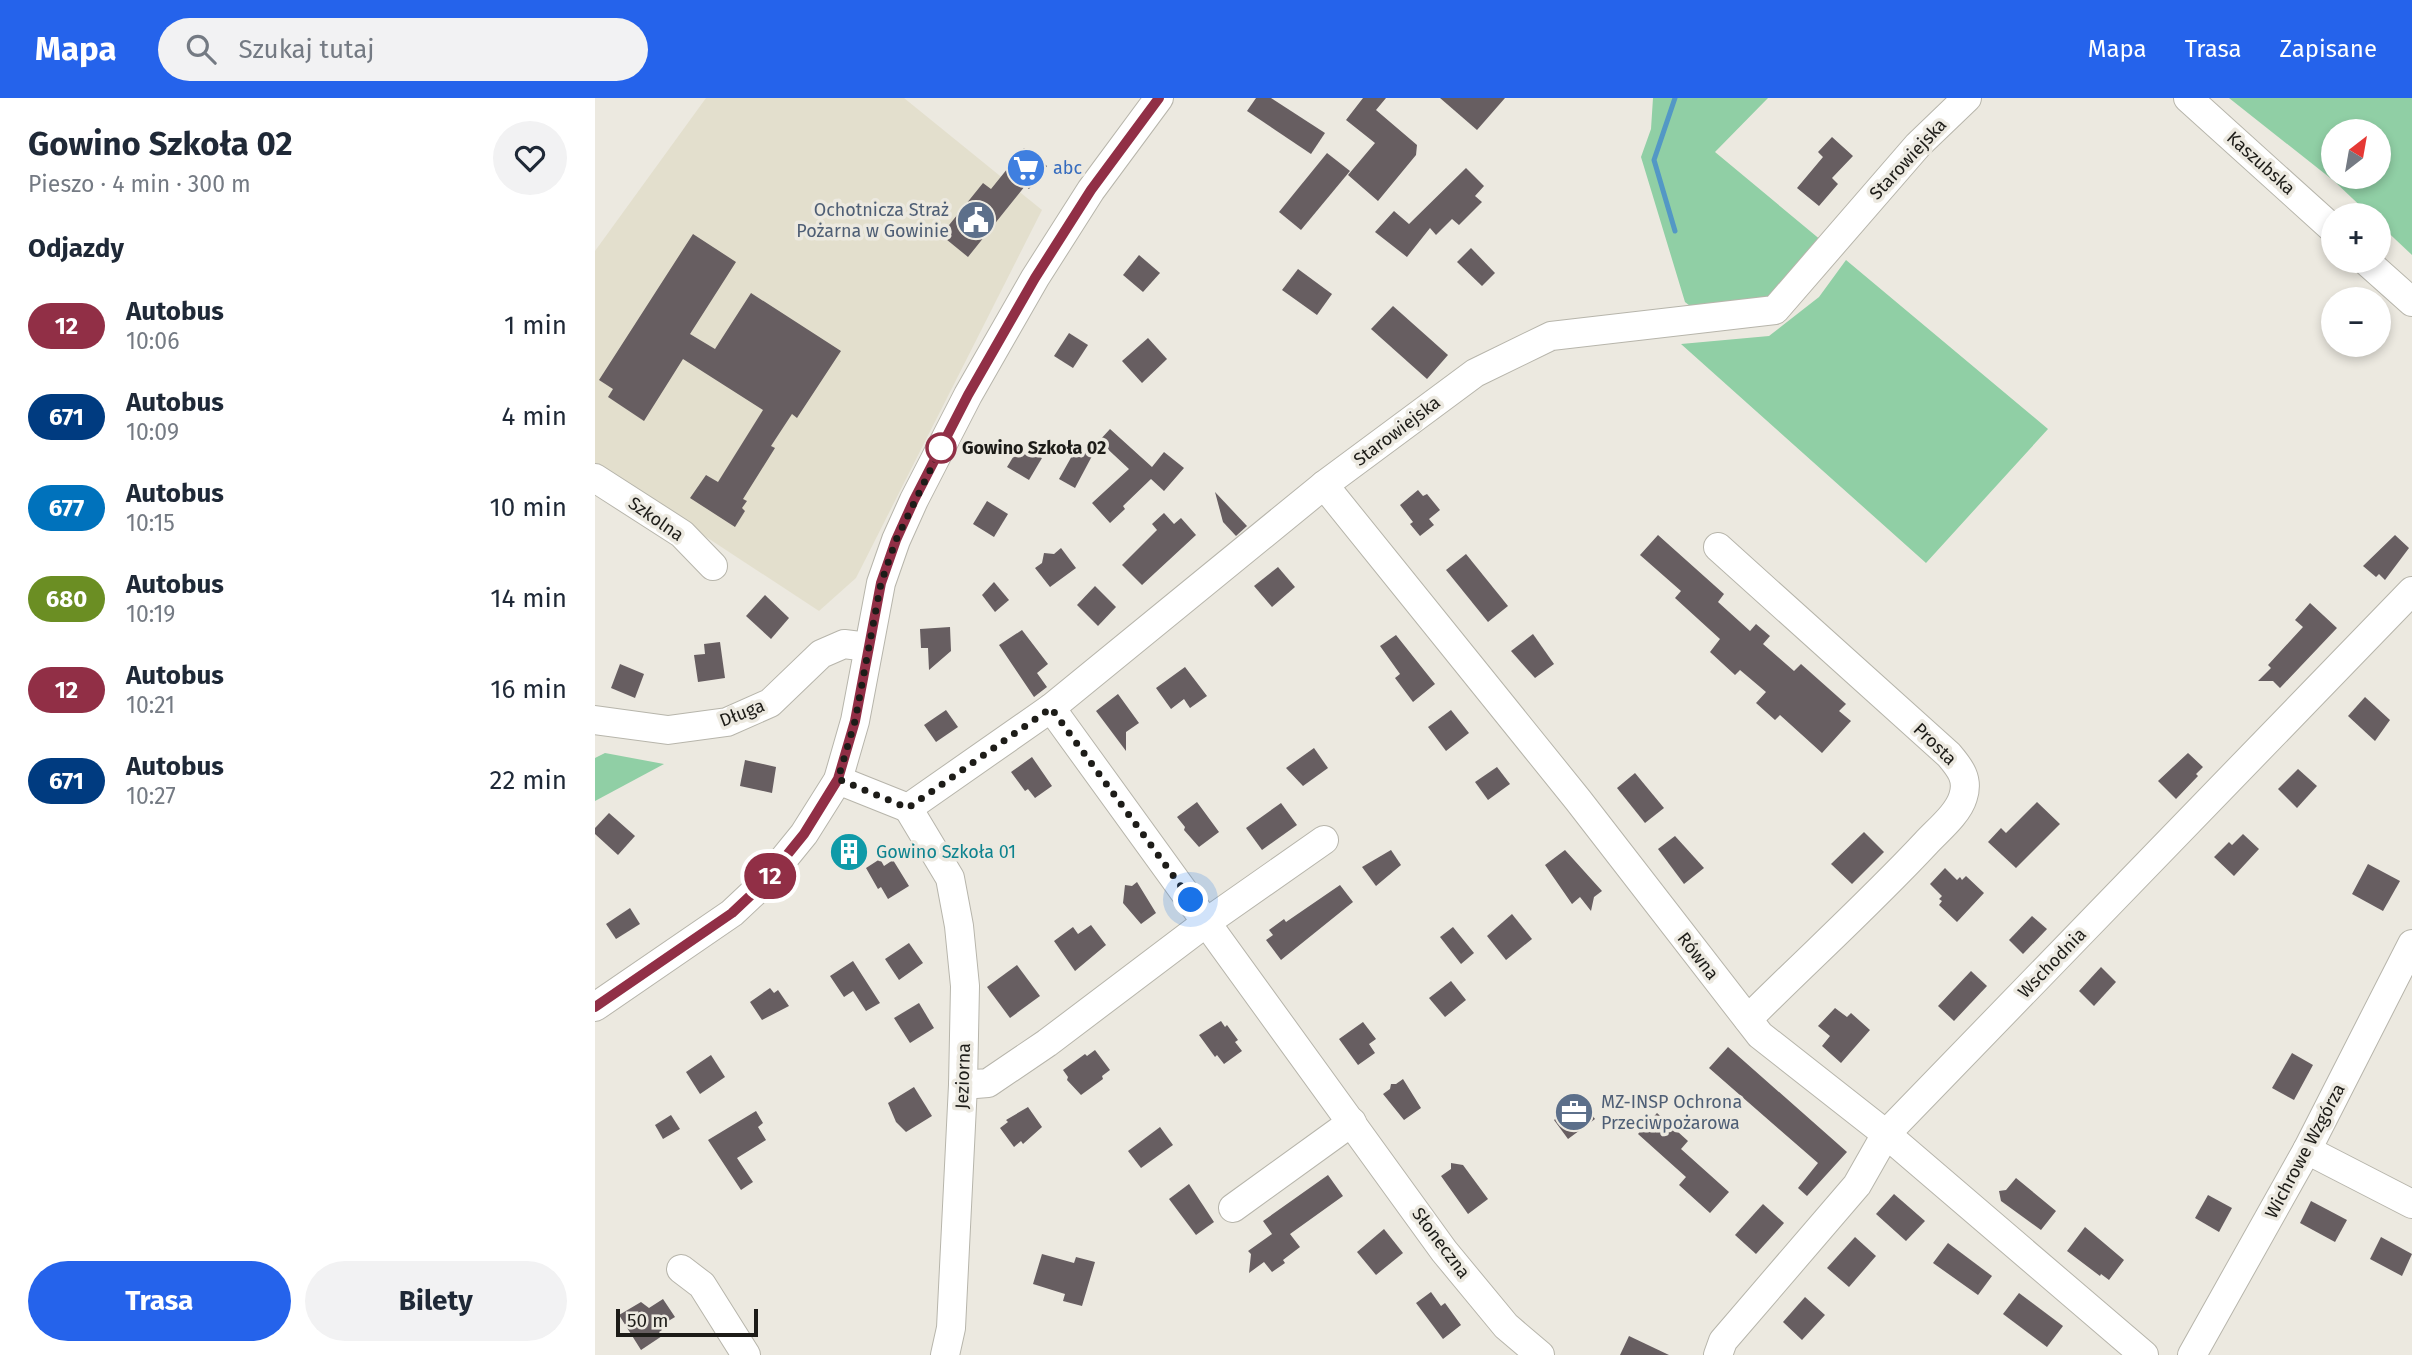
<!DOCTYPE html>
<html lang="pl">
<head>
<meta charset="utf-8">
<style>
	:root { --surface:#fff; --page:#f2f2f3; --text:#1f2937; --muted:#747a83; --accent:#2563eb }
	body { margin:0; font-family:"Fira Sans",sans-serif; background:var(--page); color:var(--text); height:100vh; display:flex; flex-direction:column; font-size:26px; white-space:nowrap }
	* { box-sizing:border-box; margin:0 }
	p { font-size:23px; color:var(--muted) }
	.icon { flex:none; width:38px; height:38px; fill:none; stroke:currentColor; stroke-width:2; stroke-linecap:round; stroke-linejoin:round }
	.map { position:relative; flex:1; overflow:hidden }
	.drawer { display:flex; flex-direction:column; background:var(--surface); width:595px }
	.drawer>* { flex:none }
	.badge { padding:0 14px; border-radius:23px; font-size:24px; line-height:46px }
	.needle { width:46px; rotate:31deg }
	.buttons { position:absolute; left:1726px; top:21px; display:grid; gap:14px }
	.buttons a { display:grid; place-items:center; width:70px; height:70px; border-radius:50%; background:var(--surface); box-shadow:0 4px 10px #0003; font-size:35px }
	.scale { position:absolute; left:21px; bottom:18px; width:142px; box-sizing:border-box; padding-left:7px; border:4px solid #1d1c18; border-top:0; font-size:19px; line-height:24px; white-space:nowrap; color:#1d1c18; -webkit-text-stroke:5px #ece9e0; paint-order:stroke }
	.you { position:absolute; width:35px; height:35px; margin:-18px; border:5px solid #fff; border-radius:50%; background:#1a73e8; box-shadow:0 0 0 10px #1a73e833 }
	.map>.badge { position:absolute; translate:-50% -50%; box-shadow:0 0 0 4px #fff }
	h2 { padding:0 28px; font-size:26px; line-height:63px }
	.round { display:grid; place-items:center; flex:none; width:74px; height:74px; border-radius:37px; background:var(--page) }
	.summary { display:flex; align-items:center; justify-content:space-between; height:119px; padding:0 28px }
	h1 { font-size:33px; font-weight:700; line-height:52px }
	.action { display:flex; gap:14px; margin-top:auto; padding:14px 28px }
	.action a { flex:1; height:80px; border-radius:42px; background:var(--accent); color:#fff; font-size:28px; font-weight:700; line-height:80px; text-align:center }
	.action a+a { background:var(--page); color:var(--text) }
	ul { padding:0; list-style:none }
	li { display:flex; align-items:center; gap:21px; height:91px; padding:0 28px }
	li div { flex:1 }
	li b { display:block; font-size:26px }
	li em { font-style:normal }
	li .badge { min-width:77px; font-weight:700; text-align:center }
	header { display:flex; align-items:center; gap:42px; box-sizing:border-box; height:98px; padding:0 35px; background:var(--accent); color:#fff }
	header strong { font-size:33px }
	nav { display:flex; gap:38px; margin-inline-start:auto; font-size:24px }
	.search { width:490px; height:63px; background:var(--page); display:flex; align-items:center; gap:18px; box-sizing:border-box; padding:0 24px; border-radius:38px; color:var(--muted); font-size:26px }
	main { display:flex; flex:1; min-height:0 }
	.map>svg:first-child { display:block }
	.built { fill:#e3dfcd }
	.green { fill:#90cfa5; fill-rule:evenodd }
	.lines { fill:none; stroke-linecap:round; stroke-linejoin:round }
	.stream { stroke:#5398c5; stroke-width:5 }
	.building { fill:#675e61 }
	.minor-casing { stroke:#b7b5ab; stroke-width:30 }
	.minor { stroke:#fff; stroke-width:28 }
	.line-casing { stroke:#fff; stroke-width:16 }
	.line { stroke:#912f46; stroke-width:10 }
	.walk { stroke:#1d1c18; stroke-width:7; stroke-dasharray:0 12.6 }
	.stop-dot { fill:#fff; stroke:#912f46; stroke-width:3.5 }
	.labels { text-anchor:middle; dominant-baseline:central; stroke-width:7; stroke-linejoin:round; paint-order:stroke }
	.street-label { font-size:18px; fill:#1d1c18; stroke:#ece9e0 }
	.shop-label { font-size:18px; fill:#366cbe; stroke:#ece9e0; text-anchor:start }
	.service-label { font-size:18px; fill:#4e5e75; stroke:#ece9e0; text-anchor:end }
	.stop-label { font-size:18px; font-weight:bold; fill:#1d1c18; stroke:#ece9e0; text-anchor:start }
	.culture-label { font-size:18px; fill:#0d838f; stroke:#ece9e0; text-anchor:start }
</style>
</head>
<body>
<header>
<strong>Mapa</strong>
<div class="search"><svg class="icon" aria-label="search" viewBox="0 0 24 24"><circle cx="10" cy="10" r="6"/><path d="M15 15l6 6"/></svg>Szukaj tutaj</div>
<nav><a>Mapa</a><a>Trasa</a><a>Zapisane</a></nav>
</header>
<main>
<section class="drawer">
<div class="summary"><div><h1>Gowino Szkoła 02</h1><p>Pieszo · 4 min · 300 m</p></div><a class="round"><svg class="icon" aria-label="heart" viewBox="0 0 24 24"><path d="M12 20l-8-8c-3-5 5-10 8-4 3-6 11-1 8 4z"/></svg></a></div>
<h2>Odjazdy</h2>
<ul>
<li><span class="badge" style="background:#912f46;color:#fff">12</span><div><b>Autobus</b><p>10:06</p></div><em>1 min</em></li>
<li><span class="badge" style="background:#003b80;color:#fff">671</span><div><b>Autobus</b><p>10:09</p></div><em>4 min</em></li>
<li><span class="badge" style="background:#0072bc;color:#fff">677</span><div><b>Autobus</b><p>10:15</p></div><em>10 min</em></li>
<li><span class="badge" style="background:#6b8e23;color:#fff">680</span><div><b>Autobus</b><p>10:19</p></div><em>14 min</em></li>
<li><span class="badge" style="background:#912f46;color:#fff">12</span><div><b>Autobus</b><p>10:21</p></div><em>16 min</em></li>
<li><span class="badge" style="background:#003b80;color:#fff">671</span><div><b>Autobus</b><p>10:27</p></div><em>22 min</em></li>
</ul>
<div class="action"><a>Trasa</a><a>Bilety</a></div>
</section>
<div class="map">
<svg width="1817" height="1257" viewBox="0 0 1817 1257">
	<rect width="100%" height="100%" fill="#ece9e0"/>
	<!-- built -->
	<path class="built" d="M111,0H309L447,112L261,480L224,513L0,366V153Z"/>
	<!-- green -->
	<g class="green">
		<path d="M1058,0H1173L1120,54L1227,143L1167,207L1104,215L1090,204L1046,59L1056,31Z"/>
		<path d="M1634,0H1817V157L1783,125V117H1775L1739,83ZM1783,33V79H1738V33Z"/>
		<path d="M1251,162L1453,331L1331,465L1086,246L1174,238L1224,199Z"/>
		<path d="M10,655L69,666L0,703V660Z"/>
	</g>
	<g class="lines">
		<!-- stream -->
		<path class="stream" d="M1080,0L1059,62L1080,133"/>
	</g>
	<!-- building -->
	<g class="building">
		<path d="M661,0H676L730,35L716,56L652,13Z"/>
		<path d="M768,0H791L781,12L822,47L821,57L783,103L753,77L780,45L751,22Z"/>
		<path d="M845,0H910L882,32Z"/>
		<path d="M1237,39L1258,58L1237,80L1243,86L1224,108L1202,90L1228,59L1223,54Z"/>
		<path d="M429,50L452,68L434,91L430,88L373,159L346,137L388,85L396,91Z"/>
		<path d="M732,55L755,73L706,132L684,114Z"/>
		<path d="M871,70L889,88L880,98L887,104L864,127L857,121L841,137L835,130L812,159L780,134L799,113L814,126Z"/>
		<path d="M98,136L141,164L95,236L120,251L156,195L246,253L202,320L197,316L176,348L180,350L148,401L152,403L147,410L150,413L140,429L95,400L111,377L123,384L168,312L88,261L49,323L13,299L18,291L4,282Z"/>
		<path d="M876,150L900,175L887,188L862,164Z"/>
		<path d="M544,157L565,175L548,194L528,177Z"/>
		<path d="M703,171L737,196L722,217L687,192Z"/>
		<path d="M798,208L853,257L832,281L776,231Z"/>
		<path d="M474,235L493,247L478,270L459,258Z"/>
		<path d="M553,240L572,261L547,285L527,263Z"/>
		<path d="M515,331L557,369L569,354L589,370L569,393L556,381L528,408L530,411L515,425L497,405L534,371L504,343Z"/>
		<path d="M425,348L447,360L434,382L412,369Z"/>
		<path d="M482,349L497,358L480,390L464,381Z"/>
		<path d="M823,392L828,398L832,396L845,412L834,421L839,427L825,438L815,426L818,424L805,407Z"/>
		<path d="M620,394L652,428L641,438L628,424Z"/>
		<path d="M392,403L413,416L399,439L378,426Z"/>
		<path d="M569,415L579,426L586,420L601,437L547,487L527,467L562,432L557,426Z"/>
		<path d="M1063,437L1129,496L1123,504L1155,533L1161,526L1175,538L1168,546L1199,573L1206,566L1251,606L1244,613L1256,623L1227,655L1185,617L1180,622L1161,605L1171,594L1145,572L1140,577L1115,554L1125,541L1080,500L1086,493L1045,457Z"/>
		<path d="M1800,437L1814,450L1790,482L1784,476L1781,479L1768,468Z"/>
		<path d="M466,450L481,470L455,489L440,470L447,465L449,455L459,456Z"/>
		<path d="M871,456L913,508L893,524L851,472Z"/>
		<path d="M683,469L700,489L677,509L659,488Z"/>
		<path d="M399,484L414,502L400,514L387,497Z"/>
		<path d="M500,488L521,509L503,528L482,507Z"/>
		<path d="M170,497L194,520L176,541L151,518Z"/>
		<path d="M1715,505L1742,530L1685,590L1678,583H1663L1676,570L1673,567L1708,529L1700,522Z"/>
		<path d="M355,529L356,553L334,572L333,550H326L325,531Z"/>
		<path d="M427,532L453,566L442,575L452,589L439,599L404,547Z"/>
		<path d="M938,536L959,566L940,580L916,553Z"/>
		<path d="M801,537L840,586L818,604L800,580L805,576L785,548Z"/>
		<path d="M125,544L130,580L103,584L99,557L110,556L109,546Z"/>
		<path d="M25,566L49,576L40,600L16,590Z"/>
		<path d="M590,569L612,598L595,610L589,601L576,611L561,590Z"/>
		<path d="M523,596L544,625L531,634V653L501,613Z"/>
		<path d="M1770,599L1795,622L1780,643L1753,618Z"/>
		<path d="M351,612L363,629L341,644L329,627Z"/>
		<path d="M856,612L874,635L851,653L833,629Z"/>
		<path d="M719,650L733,670L708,688L691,670Z"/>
		<path d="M1593,655L1608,669L1601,676L1603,678L1581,701L1563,683Z"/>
		<path d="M437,659L457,688L440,700L433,691L430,693L416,674Z"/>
		<path d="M150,662L181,669L177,695L145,688Z"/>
		<path d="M902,669L915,686L893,702L880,684Z"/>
		<path d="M1703,671L1722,688L1702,710L1683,691Z"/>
		<path d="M1040,675L1069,710L1050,725L1022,690Z"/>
		<path d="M602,704L624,734L604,749L589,732L590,729L582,719Z"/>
		<path d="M1442,704L1465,726L1421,770L1393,744L1406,730L1411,735Z"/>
		<path d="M686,705L702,727L667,752L651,730Z"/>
		<path d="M14,715L40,738L23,757L0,736V730Z"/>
		<path d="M1269,734L1289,754L1257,786L1236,766Z"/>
		<path d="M1648,736L1664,751L1639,778L1619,759L1634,744L1637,747Z"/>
		<path d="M1080,738L1109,770L1089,786L1063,751Z"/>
		<path d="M796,752L806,767L781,788L767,769Z"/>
		<path d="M970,752L1007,793L999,799L996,813L985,799L977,806L950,767Z"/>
		<path d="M285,761L289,768L298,762L314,788L293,801L286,789L283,791L271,770Z"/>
		<path d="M1773,766L1805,783L1788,813L1757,796Z"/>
		<path d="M1350,770L1362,782L1365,779L1367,782L1371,778L1389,795L1362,824L1344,807L1347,803L1344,801L1347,798L1335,786Z"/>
		<path d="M542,784L561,815L546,826L528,805L530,787L537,788Z"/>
		<path d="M745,787L758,804L686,862L671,842L678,837L674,832L689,821L691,824Z"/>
		<path d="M35,810L45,826L21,841L11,826Z"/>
		<path d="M917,816L937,841L911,862L892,838Z"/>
		<path d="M1437,818L1452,831L1428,856L1414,842Z"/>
		<path d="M496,827L511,847L480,873L459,843L478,829L483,836Z"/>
		<path d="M858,829L879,855L866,866L845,839Z"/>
		<path d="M314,845L328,865L304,882L290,861Z"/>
		<path d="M258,863L285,905L271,913L258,893L249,899L235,878Z"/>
		<path d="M422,867L445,898L415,920L392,889Z"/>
		<path d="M1506,869L1521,884L1499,908L1484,893Z"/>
		<path d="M1376,873L1392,888L1359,923L1343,908Z"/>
		<path d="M856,883L871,902L850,919L834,900Z"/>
		<path d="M175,890L179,895L183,892L194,908L167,922L155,904Z"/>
		<path d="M324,905L339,930L315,945L299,920Z"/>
		<path d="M1240,910L1252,919L1256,915L1275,932L1246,965L1227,948L1235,938L1223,928Z"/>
		<path d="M626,923L630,929L632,927L643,942L640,944L647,953L629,966L622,957L620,959L604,937Z"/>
		<path d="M768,924L781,941L774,946L780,955L763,967L744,941Z"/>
		<path d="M1133,949L1252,1054L1212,1098L1203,1090L1223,1065L1114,970Z"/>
		<path d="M500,952L515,972L507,978L508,981L486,997L472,982L473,979L468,972L490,956L492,958Z"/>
		<path d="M1697,955L1718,967L1699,1002L1677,990Z"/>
		<path d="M116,957L130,979L105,996L91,974Z"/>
		<path d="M808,981L826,1010L809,1022L788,996L795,991L796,986H801Z"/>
		<path d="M319,989L337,1018L311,1034L301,1024L293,1005Z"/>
		<path d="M981,996L1000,1021L973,1041L959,1022L965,1017L960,1011Z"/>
		<path d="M433,1009L447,1029L428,1046L426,1043L419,1049L405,1030L413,1024L411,1022Z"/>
		<path d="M161,1013L168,1025L163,1029L171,1042L142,1060L158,1084L146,1092L113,1042Z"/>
		<path d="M1062,1015L1093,1043L1086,1051L1134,1094L1115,1115L1084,1087L1091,1079L1043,1036Z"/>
		<path d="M76,1017L85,1031L68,1041L60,1027Z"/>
		<path d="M565,1029L578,1047L546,1070L533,1053Z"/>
		<path d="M856,1065L868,1067L893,1101L873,1116L846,1078L856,1071Z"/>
		<path d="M733,1077L748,1098L695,1136L705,1149L688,1162L690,1165L677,1174L669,1164L654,1175L656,1156L653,1153L677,1136L668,1123Z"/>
		<path d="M1421,1080L1461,1113L1446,1132L1406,1103L1404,1093L1411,1092Z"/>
		<path d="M594,1086L619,1124L601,1137L574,1101Z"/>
		<path d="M1299,1096L1330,1123L1311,1143L1281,1116Z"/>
		<path d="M1613,1097L1637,1110L1624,1134L1600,1120Z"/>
		<path d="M1716,1103L1752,1122L1740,1144L1705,1125Z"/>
		<path d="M1168,1106L1189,1125L1161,1156L1140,1137Z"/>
		<path d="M1490,1129L1529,1162L1514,1182L1506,1176L1505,1178L1472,1153Z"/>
		<path d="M789,1131L808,1155L781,1177L762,1154Z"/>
		<path d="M1260,1139L1281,1158L1254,1189L1232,1170Z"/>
		<path d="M1786,1139L1817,1156L1807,1178L1775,1161Z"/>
		<path d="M1353,1145L1397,1178L1383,1197L1338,1165Z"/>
		<path d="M447,1156L479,1165L481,1159L500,1164L487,1208L468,1203L470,1196L438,1186Z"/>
		<path d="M836,1194L846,1208L850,1205L866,1227L848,1241L821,1205Z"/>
		<path d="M1424,1195L1468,1228L1452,1249L1408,1216Z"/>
		<path d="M1210,1199L1230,1217L1207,1242L1188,1224Z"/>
		<path d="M68,1201L80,1219L65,1228L67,1232L64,1234L67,1238L46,1252L24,1217L46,1204L54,1210Z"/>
		<path d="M1034,1238L1074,1257H1025Z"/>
	</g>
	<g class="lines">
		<!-- minor casing -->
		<g class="minor-casing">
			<g id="minor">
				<path d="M1593,0L1738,131"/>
				<path d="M1771,163L1817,204"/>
				<path d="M0,380L87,436L118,468"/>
				<path d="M729,387L983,702L1165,937L1291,1036L1549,1257"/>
				<path d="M1123,449L1354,657C1365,670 1374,681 1368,699C1363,716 1343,732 1331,745C1274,806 1212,862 1153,921"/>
				<path d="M456,610L849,1153L911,1228L945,1257"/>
				<path d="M0,622L73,632L132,624L175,605L226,556L249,546L273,549"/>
				<path d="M243,682L313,710L456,610L729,387L880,275L956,238L1180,212L1323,47L1372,0"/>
				<path d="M313,710L355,780L364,828L370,888L368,987L356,1230L350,1257"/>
				<path d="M0,909L137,815L170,784L209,736L243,682L260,623L286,485L301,442L319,402L373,297L440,180L496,92L564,0"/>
				<path d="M368,987L393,985L452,945L612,824L729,742"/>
				<path d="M1712,1052L1817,1106"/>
				<path d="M638,1110L757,1024"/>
				<path d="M86,1171L107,1187L151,1257"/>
				<path d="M1123,1257L1128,1243L1262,1087L1291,1036L1817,493"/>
				<path d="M1597,1257L1712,1052L1817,846"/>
			</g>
		</g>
		<!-- minor -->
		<use href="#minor" class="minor"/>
	</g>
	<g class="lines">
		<!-- line casing -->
		<g class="line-casing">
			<path id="line" d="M0,909L137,815L170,784L209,736L243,681L260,623L286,485L301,442L319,402L373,297L440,180L496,92L564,0"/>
		</g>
		<!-- line -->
		<use href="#line" class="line"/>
		<!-- walk -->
		<path class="walk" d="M346,350L301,442L286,485L260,623L243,681L313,710L456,610L596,802"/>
	</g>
	<!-- icons -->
	<defs>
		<g id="supermarket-disc" transform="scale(2.0125)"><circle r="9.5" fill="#3f7fe0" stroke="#ece9e0"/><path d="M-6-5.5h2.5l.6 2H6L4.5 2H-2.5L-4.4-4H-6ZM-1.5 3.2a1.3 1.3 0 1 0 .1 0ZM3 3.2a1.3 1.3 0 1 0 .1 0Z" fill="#fff"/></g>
		<g id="civic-disc" transform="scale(2.0125)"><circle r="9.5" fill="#5c6f8a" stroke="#ece9e0"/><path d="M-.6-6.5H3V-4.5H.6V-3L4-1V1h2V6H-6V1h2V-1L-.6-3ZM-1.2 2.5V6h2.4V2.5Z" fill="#fff"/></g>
		<g id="building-disc" transform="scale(2.0125)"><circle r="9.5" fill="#0f9aa8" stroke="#ece9e0"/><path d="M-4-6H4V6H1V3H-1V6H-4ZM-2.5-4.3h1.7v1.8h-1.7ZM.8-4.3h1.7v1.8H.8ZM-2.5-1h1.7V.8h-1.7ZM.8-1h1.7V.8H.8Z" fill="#fff"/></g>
		<g id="office-disc" transform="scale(2.0125)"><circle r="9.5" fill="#5c6f8a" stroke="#ece9e0"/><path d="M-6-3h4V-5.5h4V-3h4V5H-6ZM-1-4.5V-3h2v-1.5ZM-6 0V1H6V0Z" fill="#fff"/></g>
	</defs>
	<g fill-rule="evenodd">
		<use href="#supermarket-disc" x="431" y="70"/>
		<use href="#civic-disc" x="381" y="122"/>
		<use href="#building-disc" x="254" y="754"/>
		<use href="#office-disc" x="979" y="1014"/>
	</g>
	<!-- markers -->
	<circle class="stop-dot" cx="346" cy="350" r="14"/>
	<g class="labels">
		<!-- street labels -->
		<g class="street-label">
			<text transform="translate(1313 61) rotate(-47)">Starowiejska</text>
			<text transform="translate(1666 65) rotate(42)">Kaszubska</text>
			<text transform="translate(802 333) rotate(-37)">Starowiejska</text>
			<text transform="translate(61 421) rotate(35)">Szkolna</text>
			<text transform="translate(147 615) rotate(-21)">Długa</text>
			<text transform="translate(1340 646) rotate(44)">Prosta</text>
			<text transform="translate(1103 858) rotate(52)">Równa</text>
			<text transform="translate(1457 865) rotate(-46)">Wschodnia</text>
			<text transform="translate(368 978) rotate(-88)">Jeziorna</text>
			<text transform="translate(1710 1053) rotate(-62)">Wichrowe Wzgórza</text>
			<text transform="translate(846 1145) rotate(53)">Słoneczna</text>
		</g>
		<!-- shop labels -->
		<g class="shop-label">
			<text x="458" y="70">abc</text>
		</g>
		<!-- service labels -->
		<g class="service-label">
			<text x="354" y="112">Ochotnicza Straż<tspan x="354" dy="21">Pożarna w Gowinie</tspan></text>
			<text x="1006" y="1004" text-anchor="start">MZ-INSP Ochrona<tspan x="1006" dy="21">Przeciwpożarowa</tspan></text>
		</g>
		<!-- stop labels -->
		<g class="stop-label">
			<text x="367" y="350">Gowino Szkoła 02</text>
		</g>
		<!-- culture labels -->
		<g class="culture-label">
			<text x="281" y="754">Gowino Szkoła 01</text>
		</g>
	</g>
</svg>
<div class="buttons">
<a><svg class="needle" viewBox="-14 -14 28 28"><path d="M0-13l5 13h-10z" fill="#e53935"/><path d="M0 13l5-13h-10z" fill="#747a83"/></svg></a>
<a>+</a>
<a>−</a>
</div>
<div class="scale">50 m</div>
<div class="you" style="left:596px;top:802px"></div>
<b class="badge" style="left:175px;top:778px;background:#912f46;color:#fff">12</b>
</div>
</main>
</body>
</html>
